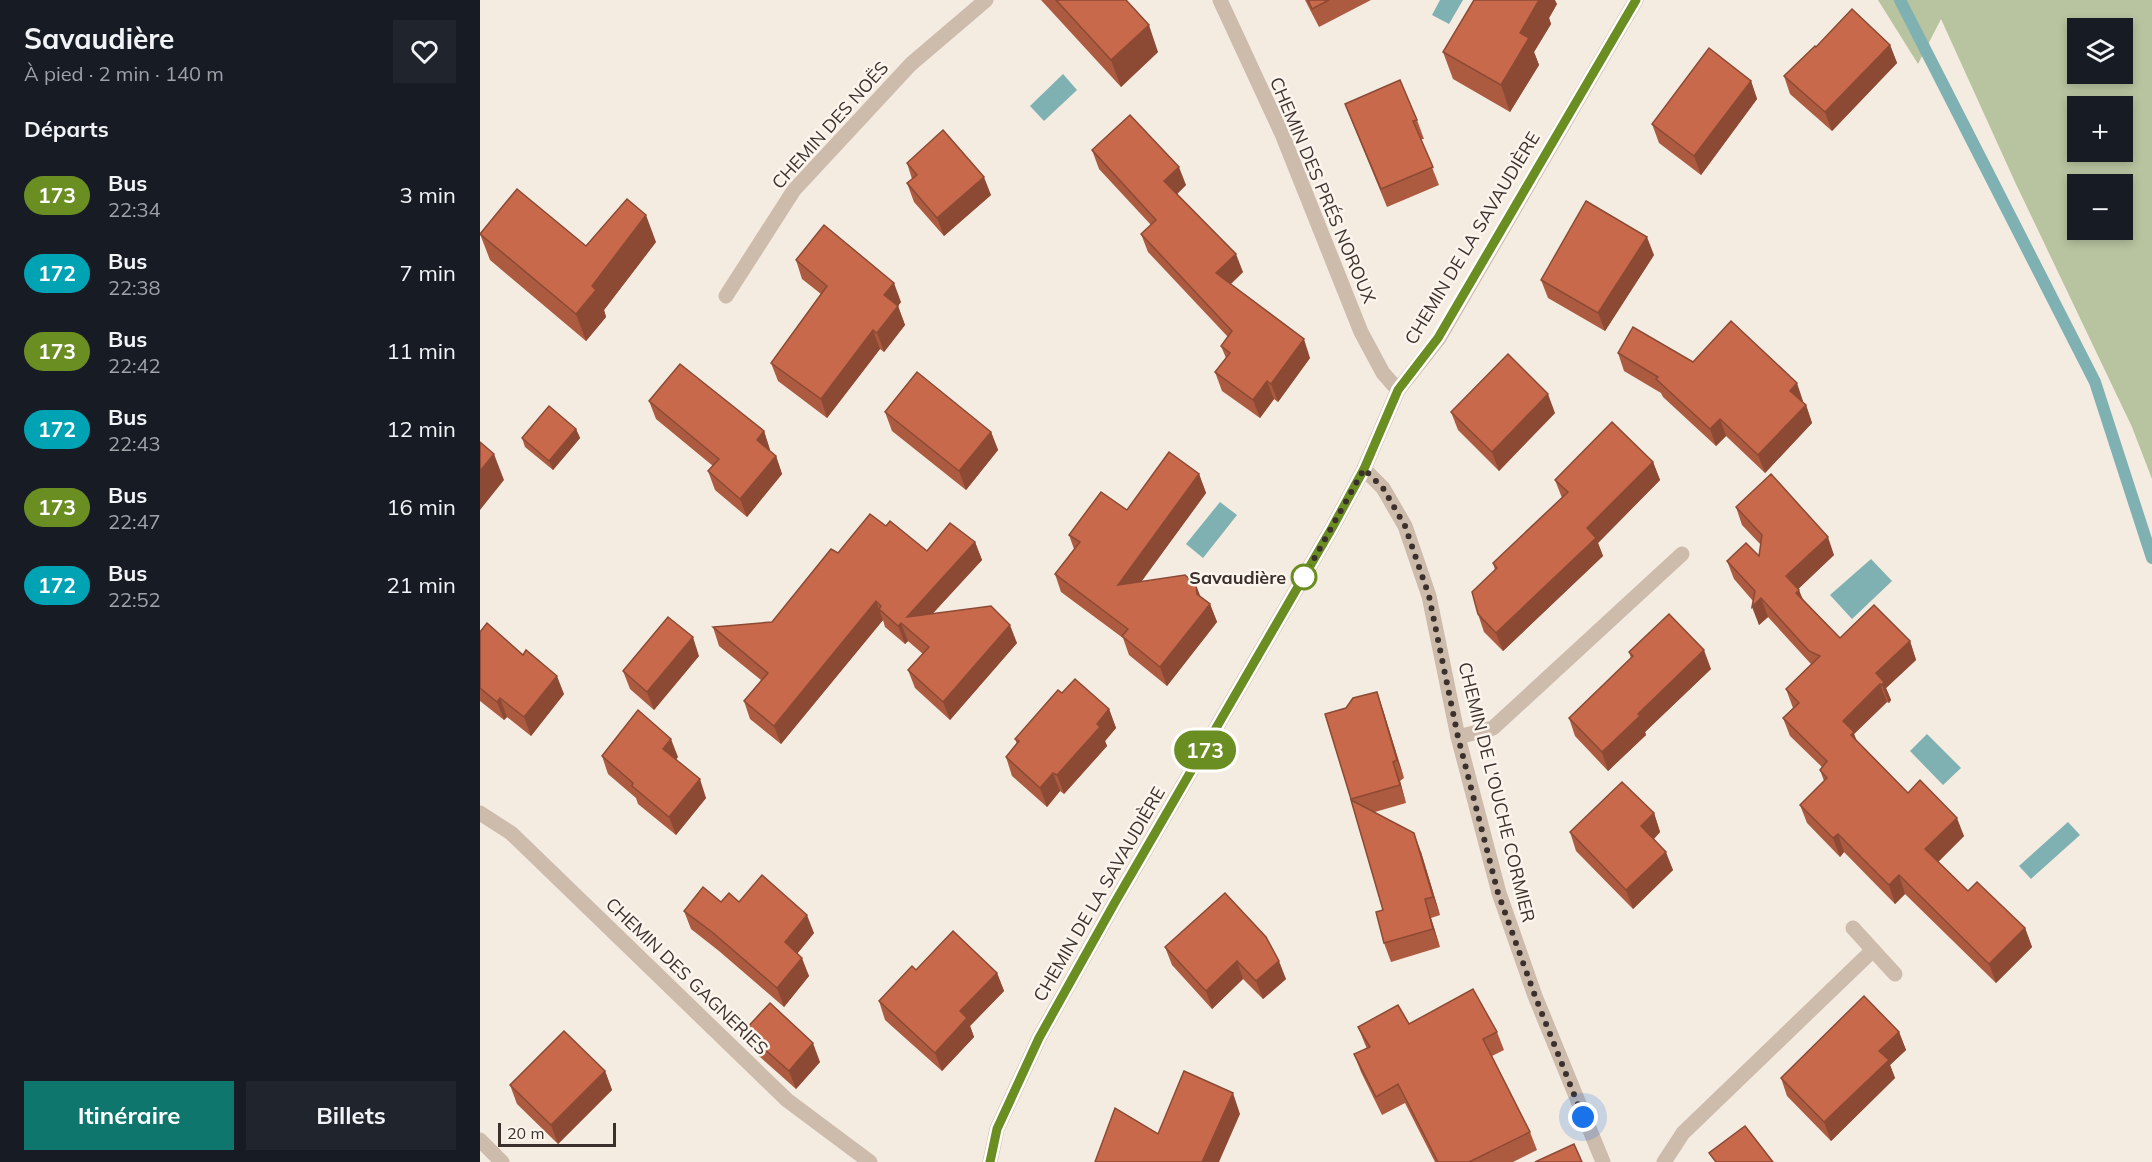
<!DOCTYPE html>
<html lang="fr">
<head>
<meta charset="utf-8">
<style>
	:root { --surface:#171b24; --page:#20242c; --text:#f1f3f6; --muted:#9ea1a6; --accent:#0f766e }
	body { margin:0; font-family:Mulish,sans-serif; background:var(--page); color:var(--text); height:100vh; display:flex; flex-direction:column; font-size:22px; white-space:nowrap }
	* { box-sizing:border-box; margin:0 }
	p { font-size:20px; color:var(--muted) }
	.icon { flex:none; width:33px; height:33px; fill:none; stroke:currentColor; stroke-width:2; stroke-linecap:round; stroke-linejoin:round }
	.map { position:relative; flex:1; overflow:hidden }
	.drawer { display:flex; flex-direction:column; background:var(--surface); width:480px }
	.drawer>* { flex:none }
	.badge { padding:0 12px; border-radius:20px; font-size:21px; line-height:39px }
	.buttons { position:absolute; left:1587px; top:18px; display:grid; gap:12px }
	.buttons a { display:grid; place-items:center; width:66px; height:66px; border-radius:0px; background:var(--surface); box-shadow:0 3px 9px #0003; font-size:30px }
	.scale { position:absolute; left:18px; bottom:15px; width:118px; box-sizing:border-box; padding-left:6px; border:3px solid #3b302b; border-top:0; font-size:16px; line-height:21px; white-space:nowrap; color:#3b302b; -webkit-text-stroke:4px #fbf5ee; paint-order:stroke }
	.you { position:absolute; width:30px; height:30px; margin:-15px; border:4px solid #fff; border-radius:50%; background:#1a73e8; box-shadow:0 0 0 9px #1a73e833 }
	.map>.badge { position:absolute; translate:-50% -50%; box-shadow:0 0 0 3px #fff }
	h2 { padding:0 24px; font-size:22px; line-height:54px }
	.round { display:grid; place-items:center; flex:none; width:63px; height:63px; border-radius:0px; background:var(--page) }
	.headline { display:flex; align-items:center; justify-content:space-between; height:102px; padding:0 24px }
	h1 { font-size:28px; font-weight:700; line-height:45px }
	.cta { display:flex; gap:12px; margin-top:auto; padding:12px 24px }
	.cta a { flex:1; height:69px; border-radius:0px; background:var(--accent); color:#fff; font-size:24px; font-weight:700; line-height:69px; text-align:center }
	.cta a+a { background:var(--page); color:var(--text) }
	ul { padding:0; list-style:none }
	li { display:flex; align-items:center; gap:18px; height:78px; padding:0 24px }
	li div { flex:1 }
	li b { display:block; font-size:22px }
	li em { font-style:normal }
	li .badge { min-width:66px; font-weight:700; text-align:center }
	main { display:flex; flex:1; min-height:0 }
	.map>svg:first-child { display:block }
	.green { fill:#b8c4a0; fill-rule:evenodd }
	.water { fill:#7fb0b2 }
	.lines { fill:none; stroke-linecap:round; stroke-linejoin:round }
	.stream { stroke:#7fb0b2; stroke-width:12 }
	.minor { stroke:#cdbbac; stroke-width:15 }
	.wall { fill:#ac5a40 }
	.shaded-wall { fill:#8c4a34 }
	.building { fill:#c8694b; stroke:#8c4a34; stroke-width:1.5 }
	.line-casing { stroke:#fff; stroke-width:14 }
	.line { stroke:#6b8e23; stroke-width:9 }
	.walk { stroke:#3b302b; stroke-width:6; stroke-dasharray:0 10.8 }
	.stop-dot { fill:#fff; stroke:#6b8e23; stroke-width:3 }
	.labels { text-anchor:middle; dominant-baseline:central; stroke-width:5; stroke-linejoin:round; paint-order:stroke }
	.street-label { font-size:18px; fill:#3b302b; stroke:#fbf5ee }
	.stop-label { font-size:18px; font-weight:bold; fill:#3b302b; stroke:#fbf5ee; text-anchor:end }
</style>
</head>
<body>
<main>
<section class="drawer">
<div class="headline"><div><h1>Savaudière</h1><p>À pied · 2 min · 140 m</p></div><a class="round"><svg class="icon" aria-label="heart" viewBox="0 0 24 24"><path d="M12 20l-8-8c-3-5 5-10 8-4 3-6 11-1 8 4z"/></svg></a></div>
<h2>Départs</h2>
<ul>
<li><span class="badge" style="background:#6b8e23;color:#fff">173</span><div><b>Bus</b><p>22:34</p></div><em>3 min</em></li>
<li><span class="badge" style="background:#00a3b4;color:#fff">172</span><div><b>Bus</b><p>22:38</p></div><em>7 min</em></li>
<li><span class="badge" style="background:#6b8e23;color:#fff">173</span><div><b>Bus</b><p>22:42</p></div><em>11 min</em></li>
<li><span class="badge" style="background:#00a3b4;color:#fff">172</span><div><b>Bus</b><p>22:43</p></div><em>12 min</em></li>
<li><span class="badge" style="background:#6b8e23;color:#fff">173</span><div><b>Bus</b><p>22:47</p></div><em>16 min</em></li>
<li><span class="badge" style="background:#00a3b4;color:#fff">172</span><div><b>Bus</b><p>22:52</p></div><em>21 min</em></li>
</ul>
<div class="cta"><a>Itinéraire</a><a>Billets</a></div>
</section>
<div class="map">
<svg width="1672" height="1162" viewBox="0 0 1672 1162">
	<rect width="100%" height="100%" fill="#f4ebe1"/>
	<!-- green -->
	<path class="green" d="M1398,0H1672V479L1652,427L1535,182L1461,19L1438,64ZM1642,28V74H1598V28ZM1642,106V152H1598V106ZM1642,184V230H1598V184Z"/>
	<!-- water -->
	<g class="water">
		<path d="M960,0H983L969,24L952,15Z"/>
		<path d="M583,74L597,90L564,121L550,106Z"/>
		<path d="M740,502L757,515L723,558L706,544Z"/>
		<path d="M1391,559L1412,581L1372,619L1350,595Z"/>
		<path d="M1447,734L1481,768L1463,785L1430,751Z"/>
		<path d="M1588,822L1600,835L1551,879L1539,866Z"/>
	</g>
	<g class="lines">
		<!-- stream -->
		<path class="stream" d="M1420,0L1615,382L1672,558"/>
		<!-- minor -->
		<g class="minor">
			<path d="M740,0L802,134L881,332L903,373L918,390"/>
			<path d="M246,296L314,190L431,64L506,0"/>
			<path d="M884,469L903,488L925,526L949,596L978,737L1019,893L1055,996L1123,1162"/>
			<path d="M978,737L1013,728L1202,554"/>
			<path d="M0,813L31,833L307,1100L390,1162"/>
			<path d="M1373,928L1393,950"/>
			<path d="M0,1140L22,1162"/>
			<path d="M510,1162L517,1129L559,1038L634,904L852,528L884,469L918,390L959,338L1156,0"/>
			<path d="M1184,1162L1203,1133L1393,950L1415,974"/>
		</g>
	</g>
	<!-- wall -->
	<g class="wall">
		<path d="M561,0H646L678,52L641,87Z"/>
		<path d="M825,0H891L839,27Z"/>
		<path d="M1077,4L1069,18L1071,24L1054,52L1059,65L1030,112L973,79L963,52Z"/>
		<path d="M1410,45L1417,63L1352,131L1310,94L1304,76L1336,47Z"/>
		<path d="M1271,81L1277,99L1221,175L1179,143L1172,124Z"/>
		<path d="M865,104L937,120L944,139H941L959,185L907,207L872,122Z"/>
		<path d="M612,150L706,185L697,194L763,272L751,284L830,358L798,402L794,399L780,418L742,391L735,372L746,358L741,346L748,337L668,252L661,234L671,225L619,169Z"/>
		<path d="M427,163L511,195L464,236L434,202L427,183L432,179Z"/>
		<path d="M0,234L106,246L176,242L124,310L126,317L106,341L10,260Z"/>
		<path d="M1174,255L1125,331L1068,298L1061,280Z"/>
		<path d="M316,260L421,302L418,306L425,325L404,352L400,349L347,418L298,381L291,363L341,294L322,279Z"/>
		<path d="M1138,353L1323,401L1322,402L1326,405L1332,423L1285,473L1246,436L1236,446L1183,397L1181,393L1144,371Z"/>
		<path d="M169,401L284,431L290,450L289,451L296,456L302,474L267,517L235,490L228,471L233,466L176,419Z"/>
		<path d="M405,412L511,432L518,450L486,490L412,431Z"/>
		<path d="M971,412L1075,413L1019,471L978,430Z"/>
		<path d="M96,429L100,438L73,470L45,447L42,438Z"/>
		<path d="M1173,462L1180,480L1118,543L1123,556L1023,651L1004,632L998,614L1015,570L1013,563L1082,498L1075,480Z"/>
		<path d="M719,474L726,493L661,582L720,597L730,604L737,622L687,686L649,655L643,638L581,592L575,574L594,549L589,535L647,510Z"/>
		<path d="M1256,507L1354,555L1318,589L1323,599L1360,638L1430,641L1436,660L1406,688L1411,700L1409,703L1407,702L1374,734L1377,741L1428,793L1484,836L1458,862L1488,891L1545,928L1552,947L1516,983L1425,894L1415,904L1364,852L1360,857L1327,823L1320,805L1344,781L1340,770L1342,767L1310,736L1303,718L1313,708L1306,689L1331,664L1288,617L1279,625L1273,601L1254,579L1247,561L1279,556L1281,545L1262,525Z"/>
		<path d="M406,526L447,551L495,542L502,560L453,613L537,643L470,720L435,688L428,670L443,654L428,641L425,644L405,627L403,620L301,744L270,719L264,701L281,680L239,646L233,627L292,622L358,553Z"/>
		<path d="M0,632L84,694L51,736L27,717L24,720L0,701Z"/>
		<path d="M1149,652L1231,669L1165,732L1166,735L1128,771L1095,736L1089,718L1151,658Z"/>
		<path d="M219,656L174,710L150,689L143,671Z"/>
		<path d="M897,692L903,710L924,778L920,781L926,803L895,812L941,852L960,915L951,918L960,947L911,962L904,943L903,910L872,801L845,714L866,708Z"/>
		<path d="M582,693L629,709L636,728L625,741L627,746L584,794L580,791L567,807L532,776L526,757L537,744L535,739Z"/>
		<path d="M122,756L198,757L196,759L226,798L196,835L158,804L156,798L128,774Z"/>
		<path d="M1174,813L1180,832L1174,839L1193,870L1153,909L1096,851L1090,832Z"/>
		<path d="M745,893L806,979L783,999L763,979L732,1009L692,965L685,947Z"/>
		<path d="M241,902H259L334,933L317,954L329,976L304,1007L239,951L211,929L204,911Z"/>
		<path d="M436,970L517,973L524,991L490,1026L494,1037L462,1071L405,1020L399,1001Z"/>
		<path d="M929,1024L1017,1032L1024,1050L1012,1056L1050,1132L1057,1150L1033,1162H955L925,1103L902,1115L881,1072L874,1054L887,1049L878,1027Z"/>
		<path d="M264,1031L340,1062L316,1089L271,1049Z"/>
		<path d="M1419,1032L1426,1050L1410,1065L1415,1078L1351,1141L1307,1096L1301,1078Z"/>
		<path d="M125,1071L132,1090L78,1144L37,1104L30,1085Z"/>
	</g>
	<!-- shaded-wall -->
	<g class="shaded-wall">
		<path d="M1059,0H1075L1077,4L1069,18L1071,24L1054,52L1059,65L1030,112L1021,85L1040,33Z"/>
		<path d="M669,25L678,52L641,87L631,60Z"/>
		<path d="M1410,45L1417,63L1352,131L1345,112Z"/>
		<path d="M1271,81L1277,99L1221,175L1214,156Z"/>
		<path d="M699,167L706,185L691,200L684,181Z"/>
		<path d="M504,177L511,195L464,236L457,218Z"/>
		<path d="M166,215L176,242L124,310L126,317L106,341L96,314L112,286Z"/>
		<path d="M1167,237L1174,255L1125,331L1118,313Z"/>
		<path d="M756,254L763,272L743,291L736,273Z"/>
		<path d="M414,283L421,302L411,314L404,295Z"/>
		<path d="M418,306L425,325L404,352L397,333Z"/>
		<path d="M393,330L400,349L347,418L341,399Z"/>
		<path d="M824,339L830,358L798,402L791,384Z"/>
		<path d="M787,381L794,399L780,418L773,400Z"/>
		<path d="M1317,383L1323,401L1317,408L1310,391Z"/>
		<path d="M1068,394L1075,413L1019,471L1012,452Z"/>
		<path d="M1326,405L1332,423L1285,473L1278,455Z"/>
		<path d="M1240,419L1246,436L1236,446L1230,429Z"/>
		<path d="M96,429L100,438L73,470L69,461Z"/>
		<path d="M284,431L290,450L283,458L277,440Z"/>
		<path d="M511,432L518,450L486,490L479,471Z"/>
		<path d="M14,454L24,480L0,510V471Z"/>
		<path d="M296,456L302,474L267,517L260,499Z"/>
		<path d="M1173,462L1180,480L1118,543L1123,556L1023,651L1016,633L1107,528Z"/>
		<path d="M719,474L726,493L645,604L638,585Z"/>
		<path d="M1348,537L1354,555L1313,594L1306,576Z"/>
		<path d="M495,542L502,560L434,634L427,617Z"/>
		<path d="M716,585L723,603L730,604L737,622L687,686L680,667L717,594Z"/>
		<path d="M1319,590L1326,609L1316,593Z"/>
		<path d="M1281,598L1288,617L1279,625L1272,607Z"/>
		<path d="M396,601L403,620L301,744L294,726Z"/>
		<path d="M421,623L428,641L425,644L418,626Z"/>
		<path d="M530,625L537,643L470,720L463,702Z"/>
		<path d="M213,637L219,656L174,710L167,692Z"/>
		<path d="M1430,641L1436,660L1406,688L1411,700L1409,703L1402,685L1396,673Z"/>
		<path d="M1224,650L1231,669L1165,732L1166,735L1128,771L1122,752L1158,714Z"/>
		<path d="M77,676L84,694L51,736L44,717Z"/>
		<path d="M1400,684L1407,702L1374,734L1380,751L1363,721Z"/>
		<path d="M897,692L903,710L924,778L917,760Z"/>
		<path d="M20,698L27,717L24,720L17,702Z"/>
		<path d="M629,709L636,728L625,741L627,746L584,794L577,775Z"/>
		<path d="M191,739L198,757L190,767L183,749Z"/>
		<path d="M913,762L920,781L926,803L920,785Z"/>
		<path d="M573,773L580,791L567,807L560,788Z"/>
		<path d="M220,779L226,798L196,835L189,817Z"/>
		<path d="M1174,813L1180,832L1168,845L1161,826Z"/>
		<path d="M1477,818L1484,836L1452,868L1445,849Z"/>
		<path d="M934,833L941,852L960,915L953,897Z"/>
		<path d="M1358,834L1364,852L1360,857L1353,838Z"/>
		<path d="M1186,852L1193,870L1153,909L1146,890Z"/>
		<path d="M1419,875L1425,894L1415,904L1409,885Z"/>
		<path d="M945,899L951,918L960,947L953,929Z"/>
		<path d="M327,915L334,933L311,961L305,942Z"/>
		<path d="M1545,928L1552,947L1516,983L1509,964Z"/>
		<path d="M322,958L329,976L304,1007L297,988Z"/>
		<path d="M757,961L763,979L732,1009L726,991Z"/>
		<path d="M799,961L806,979L783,999L776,981Z"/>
		<path d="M517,973L524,991L490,1026L494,1037L462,1071L455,1053L480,1011Z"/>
		<path d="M1419,1032L1426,1050L1410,1065L1415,1078L1351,1141L1344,1122L1399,1051Z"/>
		<path d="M333,1043L340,1062L316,1089L309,1071Z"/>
		<path d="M125,1071L132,1090L78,1144L71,1125Z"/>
		<path d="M753,1093L760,1114L739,1162H722Z"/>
	</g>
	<!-- building -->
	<g class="building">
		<path d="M576,0H646L669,25L631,60Z"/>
		<path d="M828,0H849L832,9Z"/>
		<path d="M994,0H1059L1040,33L1049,38L1021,85L963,52Z"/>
		<path d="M1372,9L1410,45L1345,112L1304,76L1335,46L1336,47Z"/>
		<path d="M1229,48L1271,81L1214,156L1172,124Z"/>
		<path d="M920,80L937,120L933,121L953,167L901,189L865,104Z"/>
		<path d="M650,115L699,167L684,181L756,254L736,273L824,339L791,384L787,381L773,400L735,372L750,353L741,346L752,331L661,234L676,220L612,150Z"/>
		<path d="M463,130L504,177L457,218L427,183L437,175L427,163Z"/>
		<path d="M37,189L106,246L147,199L166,215L112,286L116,290L96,314L0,234Z"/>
		<path d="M1106,201L1167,237L1118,313L1061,280Z"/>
		<path d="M344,225L414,283L404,295L418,306L397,333L393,330L341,399L291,363L347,286L316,260Z"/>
		<path d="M1251,321L1317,383L1310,391L1326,405L1278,455L1240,419L1230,429L1176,379L1178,377L1138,353L1153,327L1213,362Z"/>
		<path d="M1028,354L1068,394L1012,452L971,412Z"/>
		<path d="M200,364L284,431L277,440L296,456L260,499L228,471L239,459L169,401Z"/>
		<path d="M437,372L511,432L479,471L405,412Z"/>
		<path d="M69,406L96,429L69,461L42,438Z"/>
		<path d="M1132,422L1173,462L1107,528L1116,538L1016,633L998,614L992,592L1017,568L1013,563L1088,492L1075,480Z"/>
		<path d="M0,442L14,454L0,471Z"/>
		<path d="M689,452L719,474L638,585L705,575L716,585L717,594L730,604L680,667L642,636L648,629L575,574L600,542L589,535L621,492L647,510Z"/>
		<path d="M1291,474L1348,537L1306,576L1319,590L1316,593L1360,638L1394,605L1430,641L1396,673L1404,682L1402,685L1400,684L1363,721L1374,732L1371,735L1428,793L1440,780L1477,818L1445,849L1488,891L1497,882L1545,928L1509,964L1419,875L1409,885L1358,834L1353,838L1320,805L1347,778L1340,770L1347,761L1303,718L1319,703L1306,689L1340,656L1329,651L1281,598L1272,607L1275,591L1247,561L1266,543L1279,556L1282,535L1256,507Z"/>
		<path d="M390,514L406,526L410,521L447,551L470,523L495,542L427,617L511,606L530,625L463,702L428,670L449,647L421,623L418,626L399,609L401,606L396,601L294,726L264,701L288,673L233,627L292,622L351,549L358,553Z"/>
		<path d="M1189,614L1224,650L1158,714L1160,716L1122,752L1089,718L1153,656L1149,652Z"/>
		<path d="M188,617L213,637L167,692L143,671Z"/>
		<path d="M7,623L43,655L46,650L77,676L44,717L20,698L17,702L0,688V632Z"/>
		<path d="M595,679L629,709L617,724L620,727L577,775L573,773L560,788L526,757L539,741L535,739L578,690L582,693Z"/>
		<path d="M897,692L917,760L913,762L920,785L871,799L845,714L866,708L873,698Z"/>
		<path d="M158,710L191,739L183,749L220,779L189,817L152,786L153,783L122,756Z"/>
		<path d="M1142,782L1174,813L1161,826L1186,852L1146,890L1090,832Z"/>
		<path d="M871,800L934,833L953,897L945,899L953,929L904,943L896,912L903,910Z"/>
		<path d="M282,875L327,915L305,942L322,958L297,988L232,932L204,911L223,887L241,902L249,893L259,902Z"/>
		<path d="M745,893L786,937L799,961L776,981L757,961L726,991L685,947Z"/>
		<path d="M473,931L517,973L480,1011L487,1018L455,1053L399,1001L432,966L436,970Z"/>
		<path d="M993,989L1017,1032L1003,1039L1050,1132L989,1162H958L918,1084L896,1097L874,1054L890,1047L878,1027L918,1005L929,1024Z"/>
		<path d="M1384,996L1419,1032L1399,1051L1409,1060L1344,1122L1301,1078Z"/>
		<path d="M290,1003L333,1043L309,1071L264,1031Z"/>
		<path d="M84,1031L125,1071L71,1125L30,1085Z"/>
		<path d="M704,1071L753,1093L722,1162H615L635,1108L678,1134Z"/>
		<path d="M1265,1126L1293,1162H1236L1229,1153Z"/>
		<path d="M1094,1144L1102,1162H1055Z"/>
	</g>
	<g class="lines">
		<!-- line casing -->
		<g class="line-casing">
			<path id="line" d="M510,1162L517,1129L559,1038L634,904L852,528L884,469L918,390L958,338L1156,0"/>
		</g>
		<!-- line -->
		<use href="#line" class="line"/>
		<!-- walk -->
		<path class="walk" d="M824,577L884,469L903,488L925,526L949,596L978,737L1018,893L1055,996L1103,1117"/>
	</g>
	<!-- markers -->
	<circle class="stop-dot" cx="824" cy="577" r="12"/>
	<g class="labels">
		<!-- street labels -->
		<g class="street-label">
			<text transform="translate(350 125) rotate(-48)">CHEMIN DES NOËS</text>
			<text transform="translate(843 190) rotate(67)">CHEMIN DES PRÉS NOROUX</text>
			<text transform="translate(992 238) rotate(-59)">CHEMIN DE LA SAVAUDIÈRE</text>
			<text transform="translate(1017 792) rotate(76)">CHEMIN DE L'OUCHE CORMIER</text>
			<text transform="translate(619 894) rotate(-60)">CHEMIN DE LA SAVAUDIÈRE</text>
			<text transform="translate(207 976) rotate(44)">CHEMIN DES GAGNERIES</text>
		</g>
		<!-- stop labels -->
		<g class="stop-label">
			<text x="806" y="577">Savaudière</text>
		</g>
	</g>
</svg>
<div class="buttons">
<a><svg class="icon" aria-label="layers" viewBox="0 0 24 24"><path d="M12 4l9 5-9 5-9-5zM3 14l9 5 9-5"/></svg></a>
<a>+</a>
<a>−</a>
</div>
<div class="scale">20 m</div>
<div class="you" style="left:1103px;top:1117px"></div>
<b class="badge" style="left:725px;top:750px;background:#6b8e23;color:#fff">173</b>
</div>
</main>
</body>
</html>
